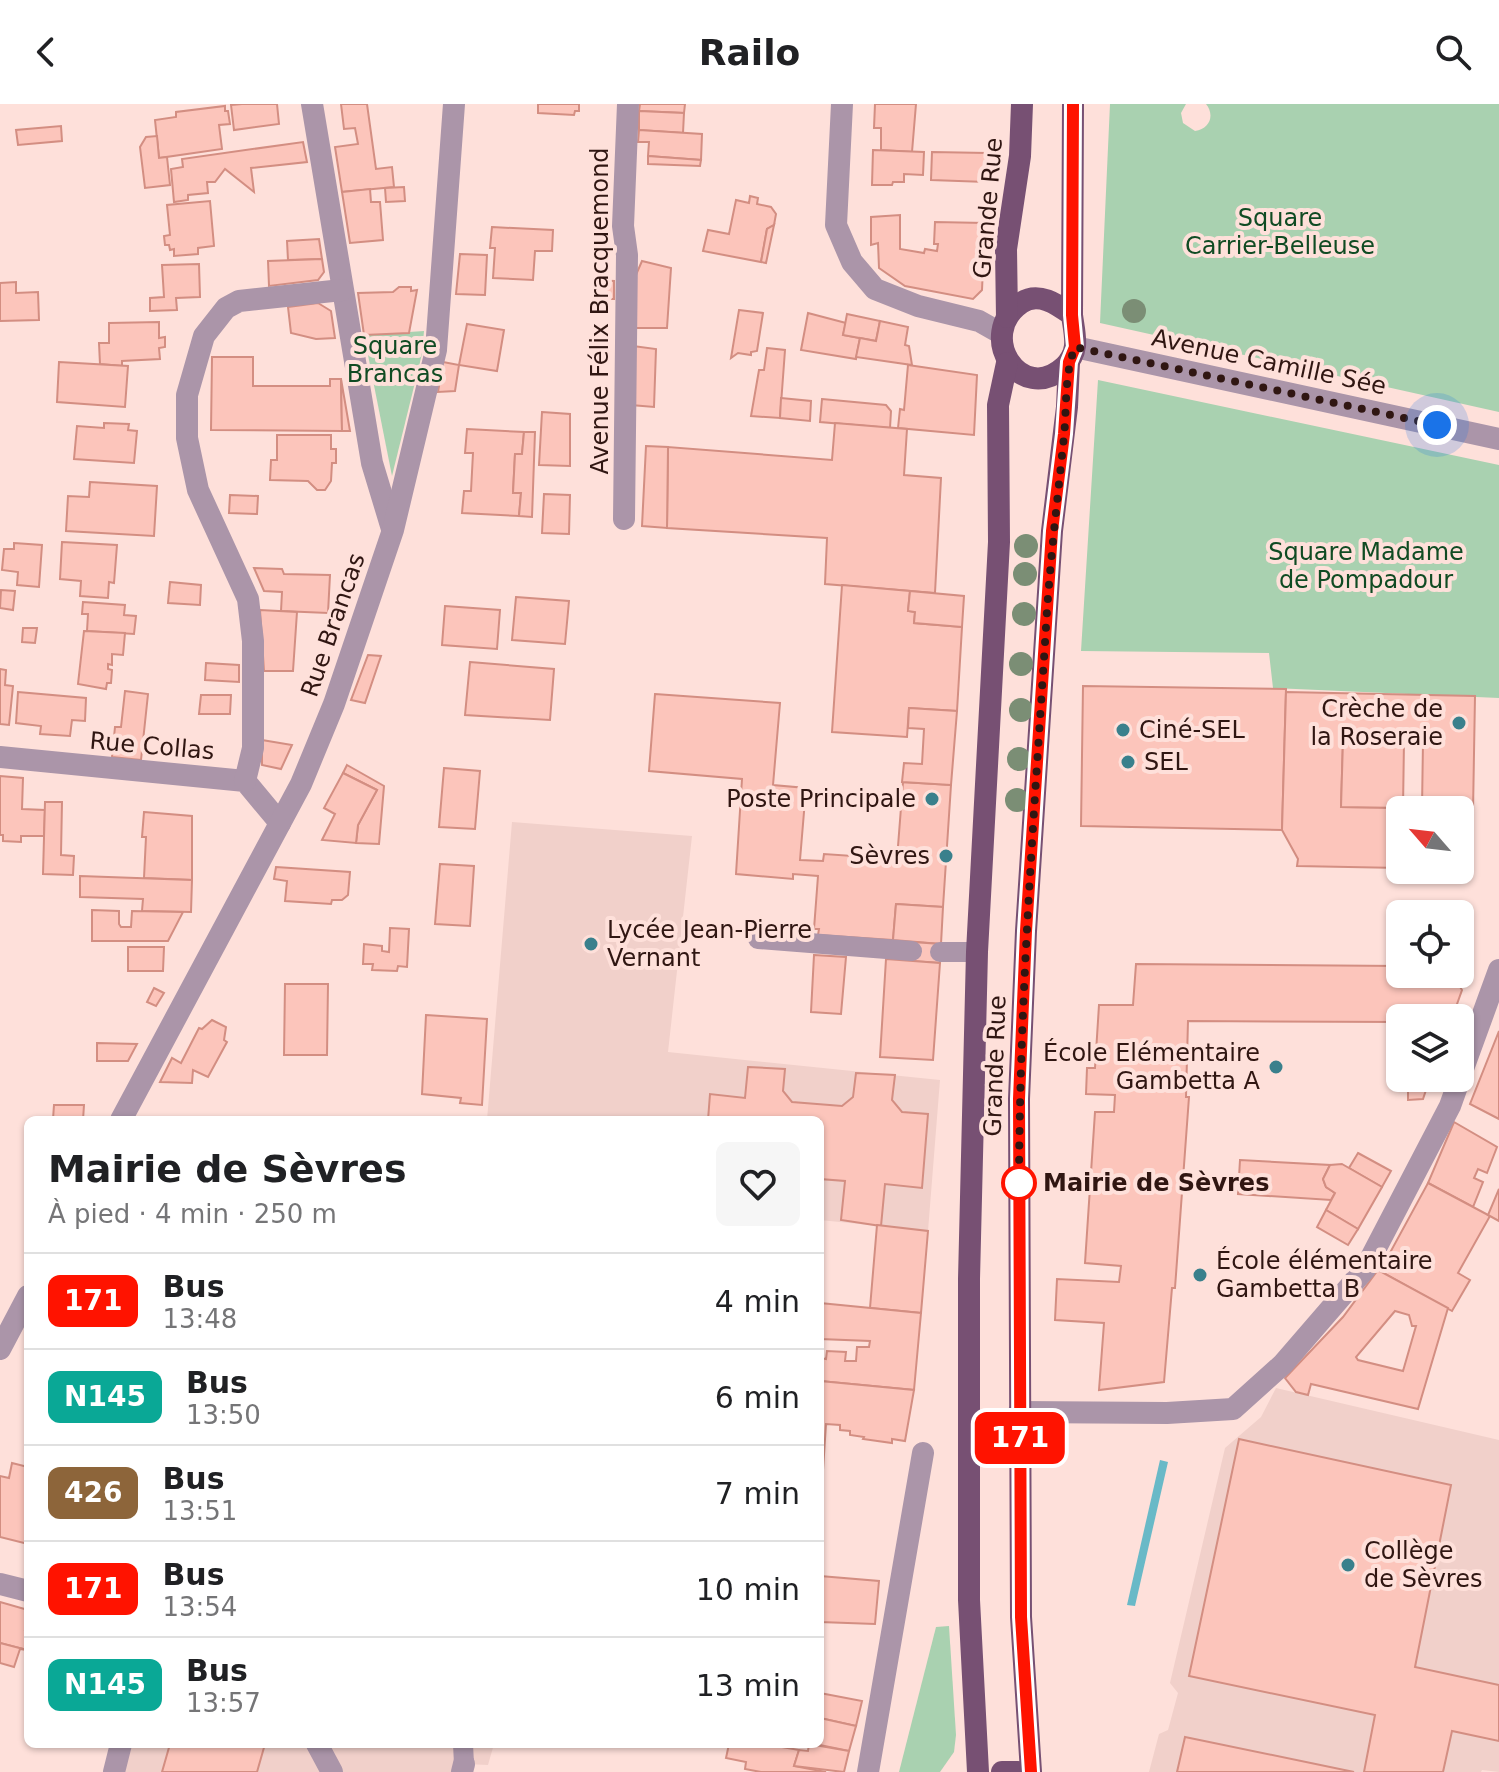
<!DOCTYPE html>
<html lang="fr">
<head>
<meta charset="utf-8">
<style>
	:root { --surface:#fff; --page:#f6f6f6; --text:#202124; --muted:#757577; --line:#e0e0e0 }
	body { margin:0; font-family:"DejaVu Sans",sans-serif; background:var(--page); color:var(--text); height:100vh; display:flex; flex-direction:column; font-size:30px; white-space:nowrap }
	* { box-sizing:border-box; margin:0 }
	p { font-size:26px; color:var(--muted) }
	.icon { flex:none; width:44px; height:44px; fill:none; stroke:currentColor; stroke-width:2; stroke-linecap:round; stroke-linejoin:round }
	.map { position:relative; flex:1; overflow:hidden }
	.sheet { position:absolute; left:24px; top:1012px; width:800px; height:632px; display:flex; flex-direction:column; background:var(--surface); border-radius:12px; box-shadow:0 2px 6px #0004 }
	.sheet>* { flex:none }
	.badge { padding:0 16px; border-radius:12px; font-size:28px; line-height:52px }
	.needle { width:52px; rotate:298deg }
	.tools { position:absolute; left:1386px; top:692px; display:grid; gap:16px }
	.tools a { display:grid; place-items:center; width:88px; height:88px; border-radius:12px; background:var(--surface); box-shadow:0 2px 6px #0004; font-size:40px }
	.you { position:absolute; width:40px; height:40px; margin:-20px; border:6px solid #fff; border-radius:50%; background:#1a73e8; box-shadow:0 0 0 12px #1a73e833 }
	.map>.badge { position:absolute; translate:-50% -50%; box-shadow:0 0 0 4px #fff }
	.round { display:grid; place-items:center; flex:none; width:84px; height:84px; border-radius:12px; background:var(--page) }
	.headline { display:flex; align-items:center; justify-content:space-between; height:136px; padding:0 24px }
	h1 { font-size:38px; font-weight:700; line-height:60px }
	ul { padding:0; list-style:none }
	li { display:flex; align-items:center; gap:24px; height:96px; padding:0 24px; border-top:2px solid var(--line) }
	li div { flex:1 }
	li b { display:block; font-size:30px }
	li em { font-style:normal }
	li .badge { min-width:88px; font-weight:700; text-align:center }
	header { display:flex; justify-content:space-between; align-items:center; height:104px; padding:0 24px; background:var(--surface); font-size:36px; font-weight:700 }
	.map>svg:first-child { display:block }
	.built { fill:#f1d0ca }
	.green { fill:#a9d1b0 }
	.water { fill:#69b9c7 }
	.building { fill:#fcc5bb; stroke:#d38e82; stroke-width:2; fill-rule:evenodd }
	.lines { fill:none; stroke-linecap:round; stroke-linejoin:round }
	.service { stroke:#ab95a9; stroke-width:20 }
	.minor { stroke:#ab95a9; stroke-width:22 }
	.primary { stroke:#775073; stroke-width:22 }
	.tree { fill:#7b8e75 }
	.line-casing { stroke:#fff; stroke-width:18 }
	.line { stroke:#ff1300; stroke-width:12 }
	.walk { stroke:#301612; stroke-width:8; stroke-dasharray:0 14.4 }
	.poi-dot { fill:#3a808c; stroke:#fee0da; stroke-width:3 }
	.stop-dot { fill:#fff; stroke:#ff1300; stroke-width:4 }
	.labels { text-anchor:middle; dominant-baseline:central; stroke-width:8; stroke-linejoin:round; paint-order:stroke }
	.street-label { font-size:24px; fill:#301612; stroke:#fee0da }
	.park-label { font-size:24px; fill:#104b23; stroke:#fee0da }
	.poi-label { font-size:24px; fill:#301612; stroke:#fee0da; text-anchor:start }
	.stop-label { font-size:24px; font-weight:bold; fill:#301612; stroke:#fee0da; text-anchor:start }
</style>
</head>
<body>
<header><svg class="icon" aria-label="back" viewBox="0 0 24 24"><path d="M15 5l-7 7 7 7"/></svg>Railo<svg class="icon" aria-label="search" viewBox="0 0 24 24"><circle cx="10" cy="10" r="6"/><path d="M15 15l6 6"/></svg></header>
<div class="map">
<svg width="1499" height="1668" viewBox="0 0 1499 1668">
	<rect width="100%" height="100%" fill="#fee0da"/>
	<!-- built -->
	<g class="built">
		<path d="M512,718L692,732L668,948L940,976L928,1127L820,1116V1016H487Z"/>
		<path d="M1276,1284L1499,1336V1668L1482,1666L1481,1668H1149L1159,1630L1168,1626L1178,1589L1170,1579L1225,1344L1261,1313Z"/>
		<path d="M121,1640H494L488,1661L465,1660L462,1668H114Z"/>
	</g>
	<!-- green -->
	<g class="green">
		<path d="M1110,0H1186L1181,9L1183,19L1195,27C1210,25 1215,11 1206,0H1499V308L1100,219Z"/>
		<path d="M424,227L422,250L392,372L364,231Z"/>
		<path d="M1098,276L1499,361V594L1273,584L1269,549L1081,547Z"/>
		<path d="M949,1522L956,1631L954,1648L940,1668H899L936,1523Z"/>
	</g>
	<!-- water -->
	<path class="water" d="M1160,1356L1168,1358L1135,1502L1127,1501Z"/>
	<!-- building -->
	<g class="building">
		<path d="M242,0H277L279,20L234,26L231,1Z"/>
		<path d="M341,0H367L376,65L392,63L394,83L342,88L335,43L358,40L355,24L344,25Z"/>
		<path d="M538,0H579V7H575L574,11L538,9Z"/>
		<path d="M640,0H685L684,9L639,7Z"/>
		<path d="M875,0H916L912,48L881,46V24H874Z"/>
		<path d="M225,2V7H228L230,20L219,21L222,45L159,54L155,16L176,13V8Z"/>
		<path d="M639,7L684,9L683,29L639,26Z"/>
		<path d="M61,22L62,37L18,41L16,26Z"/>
		<path d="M639,26L702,30L701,56L648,52L649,38H638Z"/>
		<path d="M157,32L159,54L167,53L170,81L145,84L140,43L146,33Z"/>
		<path d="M303,38L307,58L251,64L254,88L225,65L215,78H207L208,89L188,91V96L174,98L171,65L183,63L182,55Z"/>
		<path d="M873,46L924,48L923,71L904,70V78H893L892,81H872Z"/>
		<path d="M932,48L987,49L986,78L931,76Z"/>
		<path d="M648,52L701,56L700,62L648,60Z"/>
		<path d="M404,83L405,97L386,98L385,84Z"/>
		<path d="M370,85L371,98H380L383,136L350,139L342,88Z"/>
		<path d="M750,92L758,94L757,100L771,103L776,110L774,121L767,125L761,158L703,147L708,126L729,130L736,96L749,99Z"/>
		<path d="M210,97L214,142L198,144V150L174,152V145L170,146L169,141H165L164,132L170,131L167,101Z"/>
		<path d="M900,111V145L924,149L925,145L937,147L938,140H934L935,118L985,119L982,186L973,195L905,182L879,164L878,139L871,141V113Z"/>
		<path d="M774,121L766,159L761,158L767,125Z"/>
		<path d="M492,123L553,126L552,147H535L533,176L493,174L495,144H490Z"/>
		<path d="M319,135L322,155L288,156L287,137Z"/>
		<path d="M460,150L487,151L485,191L456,190Z"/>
		<path d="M322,155L324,168L318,176L269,182L268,157Z"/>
		<path d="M642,157L671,164L667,224H633L635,173Z"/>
		<path d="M199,160L200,193L176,194L177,206L150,207V194L164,193L162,161Z"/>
		<path d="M594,176L614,177V195H594Z"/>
		<path d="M16,178V189L38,188L39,216L0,217V179Z"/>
		<path d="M399,183H411V187L417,186L409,229L364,231L358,189L393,188Z"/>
		<path d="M318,199L331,207L335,234L316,235L291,229L288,203Z"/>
		<path d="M739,206L763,209L757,247L751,248V251L738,249L731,254Z"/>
		<path d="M808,209L846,219L843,231L860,234L856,255L801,246Z"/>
		<path d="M847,210L880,217L876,237L843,231Z"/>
		<path d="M880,217L908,223L905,241L909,242L912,261L856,253L860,234L876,237Z"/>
		<path d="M159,218V234L165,233V243L159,244L160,255L122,257V262L100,260L99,239H109V219Z"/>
		<path d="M467,220L504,226L497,267L459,261Z"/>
		<path d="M633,242L656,245L654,303L631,301Z"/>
		<path d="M767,244L785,246L780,314L751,312L759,266H764Z"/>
		<path d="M212,253H253V282H330V275H341L342,327L211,326Z"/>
		<path d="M59,258L128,262L125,303L57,298Z"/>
		<path d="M443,258L459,261L455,287L438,288Z"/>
		<path d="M908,261L977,271L974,331L898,324L900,305L904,306Z"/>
		<path d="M341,275L350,327H342Z"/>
		<path d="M781,294L811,297L810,317L780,314Z"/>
		<path d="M822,295L886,301L891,307L890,324L820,318Z"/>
		<path d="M542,308L570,310V362L539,361Z"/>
		<path d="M104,319L129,320L128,326L137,327L134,359L74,355L77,322L104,324Z"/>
		<path d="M835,319L907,325L904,371L941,374L935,489L825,480L827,434L667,424L668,343L832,356Z"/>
		<path d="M467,325L524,328L522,350H515L513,389H521L519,412L462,409L464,387H471L473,349H465Z"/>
		<path d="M524,328H535L532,413L519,412L521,389H513L515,350H522Z"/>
		<path d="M277,331H331V345H336V359H332L331,377L325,386H317L308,377L270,376L271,356H277Z"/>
		<path d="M646,342L668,343L667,424L642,422Z"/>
		<path d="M90,378L157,382L154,432L66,427L68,392L89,393Z"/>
		<path d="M544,390L570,391L569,430L542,429Z"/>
		<path d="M230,391L258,392L257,410L229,409Z"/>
		<path d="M62,438L117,441L114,479L109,478L108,494L80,492L81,477L60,475Z"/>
		<path d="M14,439L42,441L39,483L17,481L18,468L2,466L4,445H14Z"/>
		<path d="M254,464L282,465L284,470L330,471L328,509L281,507L282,488L264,487Z"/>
		<path d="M170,478L201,481L200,501L168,499Z"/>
		<path d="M842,481L910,487L908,507L915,508L914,519L962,523L957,607L909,604L907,633L832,628Z"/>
		<path d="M1,486L15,487L13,506L0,504Z"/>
		<path d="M910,487L964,492L962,523L914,519L915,508L908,507Z"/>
		<path d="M516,493L569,497L565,540L512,536Z"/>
		<path d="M83,498L125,501L124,511L136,512L134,530L87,527L88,510H82Z"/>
		<path d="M445,502L500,506L497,545L442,541Z"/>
		<path d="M260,506L297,508L293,567H264Z"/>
		<path d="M23,524H37L35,539L22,538Z"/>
		<path d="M84,527L125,529L123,551L112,550V561L108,560V565L112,566L111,579H107L106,585L78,580Z"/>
		<path d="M368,551L381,552L365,599L351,596Z"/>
		<path d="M470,558L554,565L550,616L465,611Z"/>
		<path d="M206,559L239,561V578L205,576Z"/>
		<path d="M0,565L6,566L5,581L13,582L9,621L0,620Z"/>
		<path d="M1083,582L1286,585L1282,726L1081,722Z"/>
		<path d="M125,587L148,590L141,656L112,653L115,623H121Z"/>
		<path d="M18,588L86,594L85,617L72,616L70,632L40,630L41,622L16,619Z"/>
		<path d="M1286,588L1475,592L1472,766H1460V706H1400V764L1297,762L1298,755L1282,726ZM1343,636L1423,637L1422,704L1341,703Z"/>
		<path d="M655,590L780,599L773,681L806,684L800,756L823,757L824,750L897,755L903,678L951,681L943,803L896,800L893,836L818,831L819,825H814L818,772L793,770V775L736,770L742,675L649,667Z"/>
		<path d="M201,591H231L230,610H199Z"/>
		<path d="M909,604L957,607L951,681L902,678L904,659L922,660L924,625L908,624Z"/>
		<path d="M262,636L292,641L281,665L262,661Z"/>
		<path d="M1343,636L1404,637L1403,704L1341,703Z"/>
		<path d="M347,661L384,682L379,740L356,739L358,721L377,686L343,669Z"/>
		<path d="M444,664L480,667L475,725L439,723Z"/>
		<path d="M343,669L377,686L358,721L356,739L322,736L335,710L324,704Z"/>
		<path d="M0,672L23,674L22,705L45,706L44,732H21V738L3,737V731H0Z"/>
		<path d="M45,698H62L61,751L74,752L73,771L43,770Z"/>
		<path d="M144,708L192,712V776L144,774L146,733H142Z"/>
		<path d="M440,760L474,762L470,822L435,820Z"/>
		<path d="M276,763L350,768L348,791L342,796H332L331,800L285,797L287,777L274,775Z"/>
		<path d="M80,772L192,776L191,808L142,807L143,795L80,793Z"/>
		<path d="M896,800L943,803L941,840L893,836Z"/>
		<path d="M92,806L119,807V820L121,823H131L132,807L183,808L168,837H92Z"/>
		<path d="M390,824L409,825L407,863L398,862L397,867L372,866L373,860H363L364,840L382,842V847L389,848Z"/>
		<path d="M912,838L941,840L940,859L911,857Z"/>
		<path d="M128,843H164L163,867H128Z"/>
		<path d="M814,851L846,853L841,910L811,908Z"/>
		<path d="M886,855L940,859L933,956L880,953Z"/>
		<path d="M1136,860L1400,862V870H1452L1462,886L1452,914H1400V918L1188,917L1186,993H1189L1175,1184H1172L1164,1278L1099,1286L1104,1219L1055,1216L1057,1175L1119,1178L1121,1162L1085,1159L1095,1008H1114L1115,991L1086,990L1087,964H1095L1099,901H1133Z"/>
		<path d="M285,880H328L327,951H284Z"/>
		<path d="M154,884L164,889L156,902L147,898Z"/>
		<path d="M426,911L487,915L482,1001L460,999L461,994L422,990Z"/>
		<path d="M212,916L226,923L224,936L227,938L208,973L193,966L192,979L160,978L172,954L181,959L199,924L202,925Z"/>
		<path d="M1499,927V1015L1470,1000Z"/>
		<path d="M97,939L137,940L128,957H97Z"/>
		<path d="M748,963L785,965L783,987L792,998L842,1002L853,993L856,969L895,971L892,996L902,1008L928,1010L922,1084L885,1080L881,1122L841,1116L845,1077L820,1075V1016H708L710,990L745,994Z"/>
		<path d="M1403,974H1430L1423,995L1408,996V978L1403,977Z"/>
		<path d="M54,1001H84L83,1016L53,1015Z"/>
		<path d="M1454,1018L1497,1043L1487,1069L1478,1065L1474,1074L1483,1078L1473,1103L1428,1079Z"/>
		<path d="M1358,1049L1391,1067L1382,1083L1349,1064Z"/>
		<path d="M1240,1056L1330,1061L1323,1075L1326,1083L1335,1089L1331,1096L1238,1090Z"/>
		<path d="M1342,1060L1382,1083L1358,1125L1326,1106L1335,1089L1326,1083L1323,1075L1330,1061Z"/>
		<path d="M1428,1079L1490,1112L1458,1169L1470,1176L1452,1207L1380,1167Z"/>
		<path d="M1499,1085V1117L1488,1111Z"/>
		<path d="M1326,1106L1358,1125L1348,1141L1317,1123Z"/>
		<path d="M877,1121L928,1127L921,1209L870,1204Z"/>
		<path d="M1378,1166L1448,1204L1418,1305L1311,1280L1308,1291L1296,1288L1285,1274L1343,1213ZM1395,1207L1409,1211L1412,1222H1416L1403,1267L1358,1256L1356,1253Z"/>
		<path d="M820,1199L921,1209L914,1286L820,1277V1254L826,1255L827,1247L846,1248L845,1257H856L857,1243H869L870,1237L820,1235Z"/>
		<path d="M820,1277L914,1286L905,1337L892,1335V1339L863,1335L864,1333L850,1331V1327L840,1326V1321L826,1320L820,1412Z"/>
		<path d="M1239,1335L1451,1381L1415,1563L1499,1581V1637L1452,1627L1443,1668H1364L1375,1611L1189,1572Z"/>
		<path d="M12,1359L28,1363V1440L0,1433V1372L9,1374Z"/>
		<path d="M820,1472L879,1477L875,1520L820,1518Z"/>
		<path d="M0,1498L28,1506L25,1526H28L27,1546L0,1539Z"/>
		<path d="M0,1539L27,1546L20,1545L14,1563L0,1559Z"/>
		<path d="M820,1589L862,1597L856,1622L820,1614Z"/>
		<path d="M820,1614L856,1622L849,1647L815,1640H820Z"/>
		<path d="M1185,1633L1354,1668H1177Z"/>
		<path d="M170,1640H265L257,1668H162Z"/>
		<path d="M729,1640H765L799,1646L794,1662L826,1668H761L745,1665L746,1658L726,1654Z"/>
		<path d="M809,1640L849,1647L844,1668L794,1662L799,1646L808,1647Z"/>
	</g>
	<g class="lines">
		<!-- service -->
		<g class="service">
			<path d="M758,835L912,847"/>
			<path d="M940,848H977"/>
			<path d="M463,1640L464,1660"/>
		</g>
		<!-- minor -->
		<g class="minor">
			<path d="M312,0L372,359L392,425"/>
			<path d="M842,0L836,121L852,158L875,185L918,202L979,217L1002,230"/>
			<path d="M1075,243L1499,335"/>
			<path d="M624,415L627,151L623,122L628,0"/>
			<path d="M0,653L245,677L280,719"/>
			<path d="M245,677L253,644V537L248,495L198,386L187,334V291L204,232L226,204L239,197L342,186"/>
			<path d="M1460,973L1499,866"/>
			<path d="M121,1016L301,680L334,600L393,426L436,246L454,0"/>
			<path d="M0,1245L28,1192"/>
			<path d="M1019,1308L1167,1309L1233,1305L1283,1260L1365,1165L1450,1002L1460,974"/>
			<path d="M0,1480L28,1487"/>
			<path d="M317,1640L332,1668"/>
			<path d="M114,1668L121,1640"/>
			<path d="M462,1668L464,1660"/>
			<path d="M868,1668L923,1349"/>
		</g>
		<!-- primary -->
		<g class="primary">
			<path d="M1072,211C1057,200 1038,187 1021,199C975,231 1021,302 1064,263C1069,258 1074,250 1075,242C1076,232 1073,220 1072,211L1073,0"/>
			<path d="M1007,213L1006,145L1020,52L1022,0"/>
			<path d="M978,1668L969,1496V1175L977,848L999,438L998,301L1007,259"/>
			<path d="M1002,1668H1018"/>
			<path d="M1031,1668L1021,1513L1019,995L1026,827L1052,427L1067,303L1069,258"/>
		</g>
	</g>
	<!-- trees -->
	<g class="tree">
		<circle cx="1134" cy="207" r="12"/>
		<circle cx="1026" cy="442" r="12"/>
		<circle cx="1025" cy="470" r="12"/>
		<circle cx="1024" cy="510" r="12"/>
		<circle cx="1021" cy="560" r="12"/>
		<circle cx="1021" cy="606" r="12"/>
		<circle cx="1019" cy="655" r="12"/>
		<circle cx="1017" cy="696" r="12"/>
	</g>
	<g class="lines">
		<!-- line casing -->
		<g class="line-casing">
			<path id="line" d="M1031,1668L1021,1513L1019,995L1026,827L1052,427L1064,330L1069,258L1075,243L1072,211L1073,0"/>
		</g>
		<!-- line -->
		<use href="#line" class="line"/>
		<!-- walk -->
		<path class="walk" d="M1019,1079V1089C1019,895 1035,701 1047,507C1051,449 1058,391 1064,332C1067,303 1064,271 1075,243L1437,321"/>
	</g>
	<!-- markers -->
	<g class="poi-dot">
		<circle cx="1459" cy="619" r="8"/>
		<circle cx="1123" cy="626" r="8"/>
		<circle cx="1128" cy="658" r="8"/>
		<circle cx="932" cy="695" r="8"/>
		<circle cx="946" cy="752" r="8"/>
		<circle cx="591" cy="840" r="8"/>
		<circle cx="1276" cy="963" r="8"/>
		<circle cx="1200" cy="1171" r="8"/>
		<circle cx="1348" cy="1461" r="8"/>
	</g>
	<circle class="stop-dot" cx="1019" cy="1079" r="16"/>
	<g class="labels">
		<!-- street labels -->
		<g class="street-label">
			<text transform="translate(988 104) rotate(-85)">Grande Rue</text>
			<text transform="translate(600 207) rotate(-90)">Avenue Félix Bracquemond</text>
			<text transform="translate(1269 258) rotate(12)">Avenue Camille Sée</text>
			<text transform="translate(333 521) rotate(-71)">Rue Brancas</text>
			<text transform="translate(152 642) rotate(5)">Rue Collas</text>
			<text transform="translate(995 962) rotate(-88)">Grande Rue</text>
		</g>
		<!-- park labels -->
		<g class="park-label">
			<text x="1280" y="114">Square<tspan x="1280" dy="28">Carrier-Belleuse</tspan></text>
			<text x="395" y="242">Square<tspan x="395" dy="28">Brancas</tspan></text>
			<text x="1366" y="448">Square Madame<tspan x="1366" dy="28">de Pompadour</tspan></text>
		</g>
		<!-- poi labels -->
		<g class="poi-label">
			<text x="1443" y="605" text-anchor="end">Crèche de<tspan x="1443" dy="28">la Roseraie</tspan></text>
			<text x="1139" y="626">Ciné-SEL</text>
			<text x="1144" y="658">SEL</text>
			<text x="916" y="695" text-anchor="end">Poste Principale</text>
			<text x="930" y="752" text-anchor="end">Sèvres</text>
			<text x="607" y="826">Lycée Jean-Pierre<tspan x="607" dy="28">Vernant</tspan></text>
			<text x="1260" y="949" text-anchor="end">École Elémentaire<tspan x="1260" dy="28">Gambetta A</tspan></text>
			<text x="1216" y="1157">École élémentaire<tspan x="1216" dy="28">Gambetta B</tspan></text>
			<text x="1364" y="1447">Collège<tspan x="1364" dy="28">de Sèvres</tspan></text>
		</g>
		<!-- stop labels -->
		<g class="stop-label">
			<text x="1043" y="1079">Mairie de Sèvres</text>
		</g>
	</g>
</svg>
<div class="tools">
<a><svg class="needle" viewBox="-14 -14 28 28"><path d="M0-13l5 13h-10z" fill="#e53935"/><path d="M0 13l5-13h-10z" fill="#757577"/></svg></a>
<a><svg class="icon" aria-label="locate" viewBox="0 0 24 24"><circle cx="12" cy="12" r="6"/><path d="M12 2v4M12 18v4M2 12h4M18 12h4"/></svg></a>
<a><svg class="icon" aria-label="layers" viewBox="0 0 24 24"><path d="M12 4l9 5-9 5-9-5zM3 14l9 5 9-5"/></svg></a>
</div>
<div class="you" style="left:1437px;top:321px"></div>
<b class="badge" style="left:1020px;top:1334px;background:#ff1300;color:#fff">171</b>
<section class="sheet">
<div class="headline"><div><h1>Mairie de Sèvres</h1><p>À pied · 4 min · 250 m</p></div><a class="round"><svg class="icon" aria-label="heart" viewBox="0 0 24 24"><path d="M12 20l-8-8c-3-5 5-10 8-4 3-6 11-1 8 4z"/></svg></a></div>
<ul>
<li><span class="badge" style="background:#ff1300;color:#fff">171</span><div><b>Bus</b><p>13:48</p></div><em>4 min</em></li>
<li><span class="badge" style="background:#0aa896;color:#fff">N145</span><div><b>Bus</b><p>13:50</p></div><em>6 min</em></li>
<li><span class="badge" style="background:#8d653a;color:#fff">426</span><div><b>Bus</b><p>13:51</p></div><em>7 min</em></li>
<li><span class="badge" style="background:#ff1300;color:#fff">171</span><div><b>Bus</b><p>13:54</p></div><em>10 min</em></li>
<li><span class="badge" style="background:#0aa896;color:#fff">N145</span><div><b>Bus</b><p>13:57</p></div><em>13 min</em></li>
</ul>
</section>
</div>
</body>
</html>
